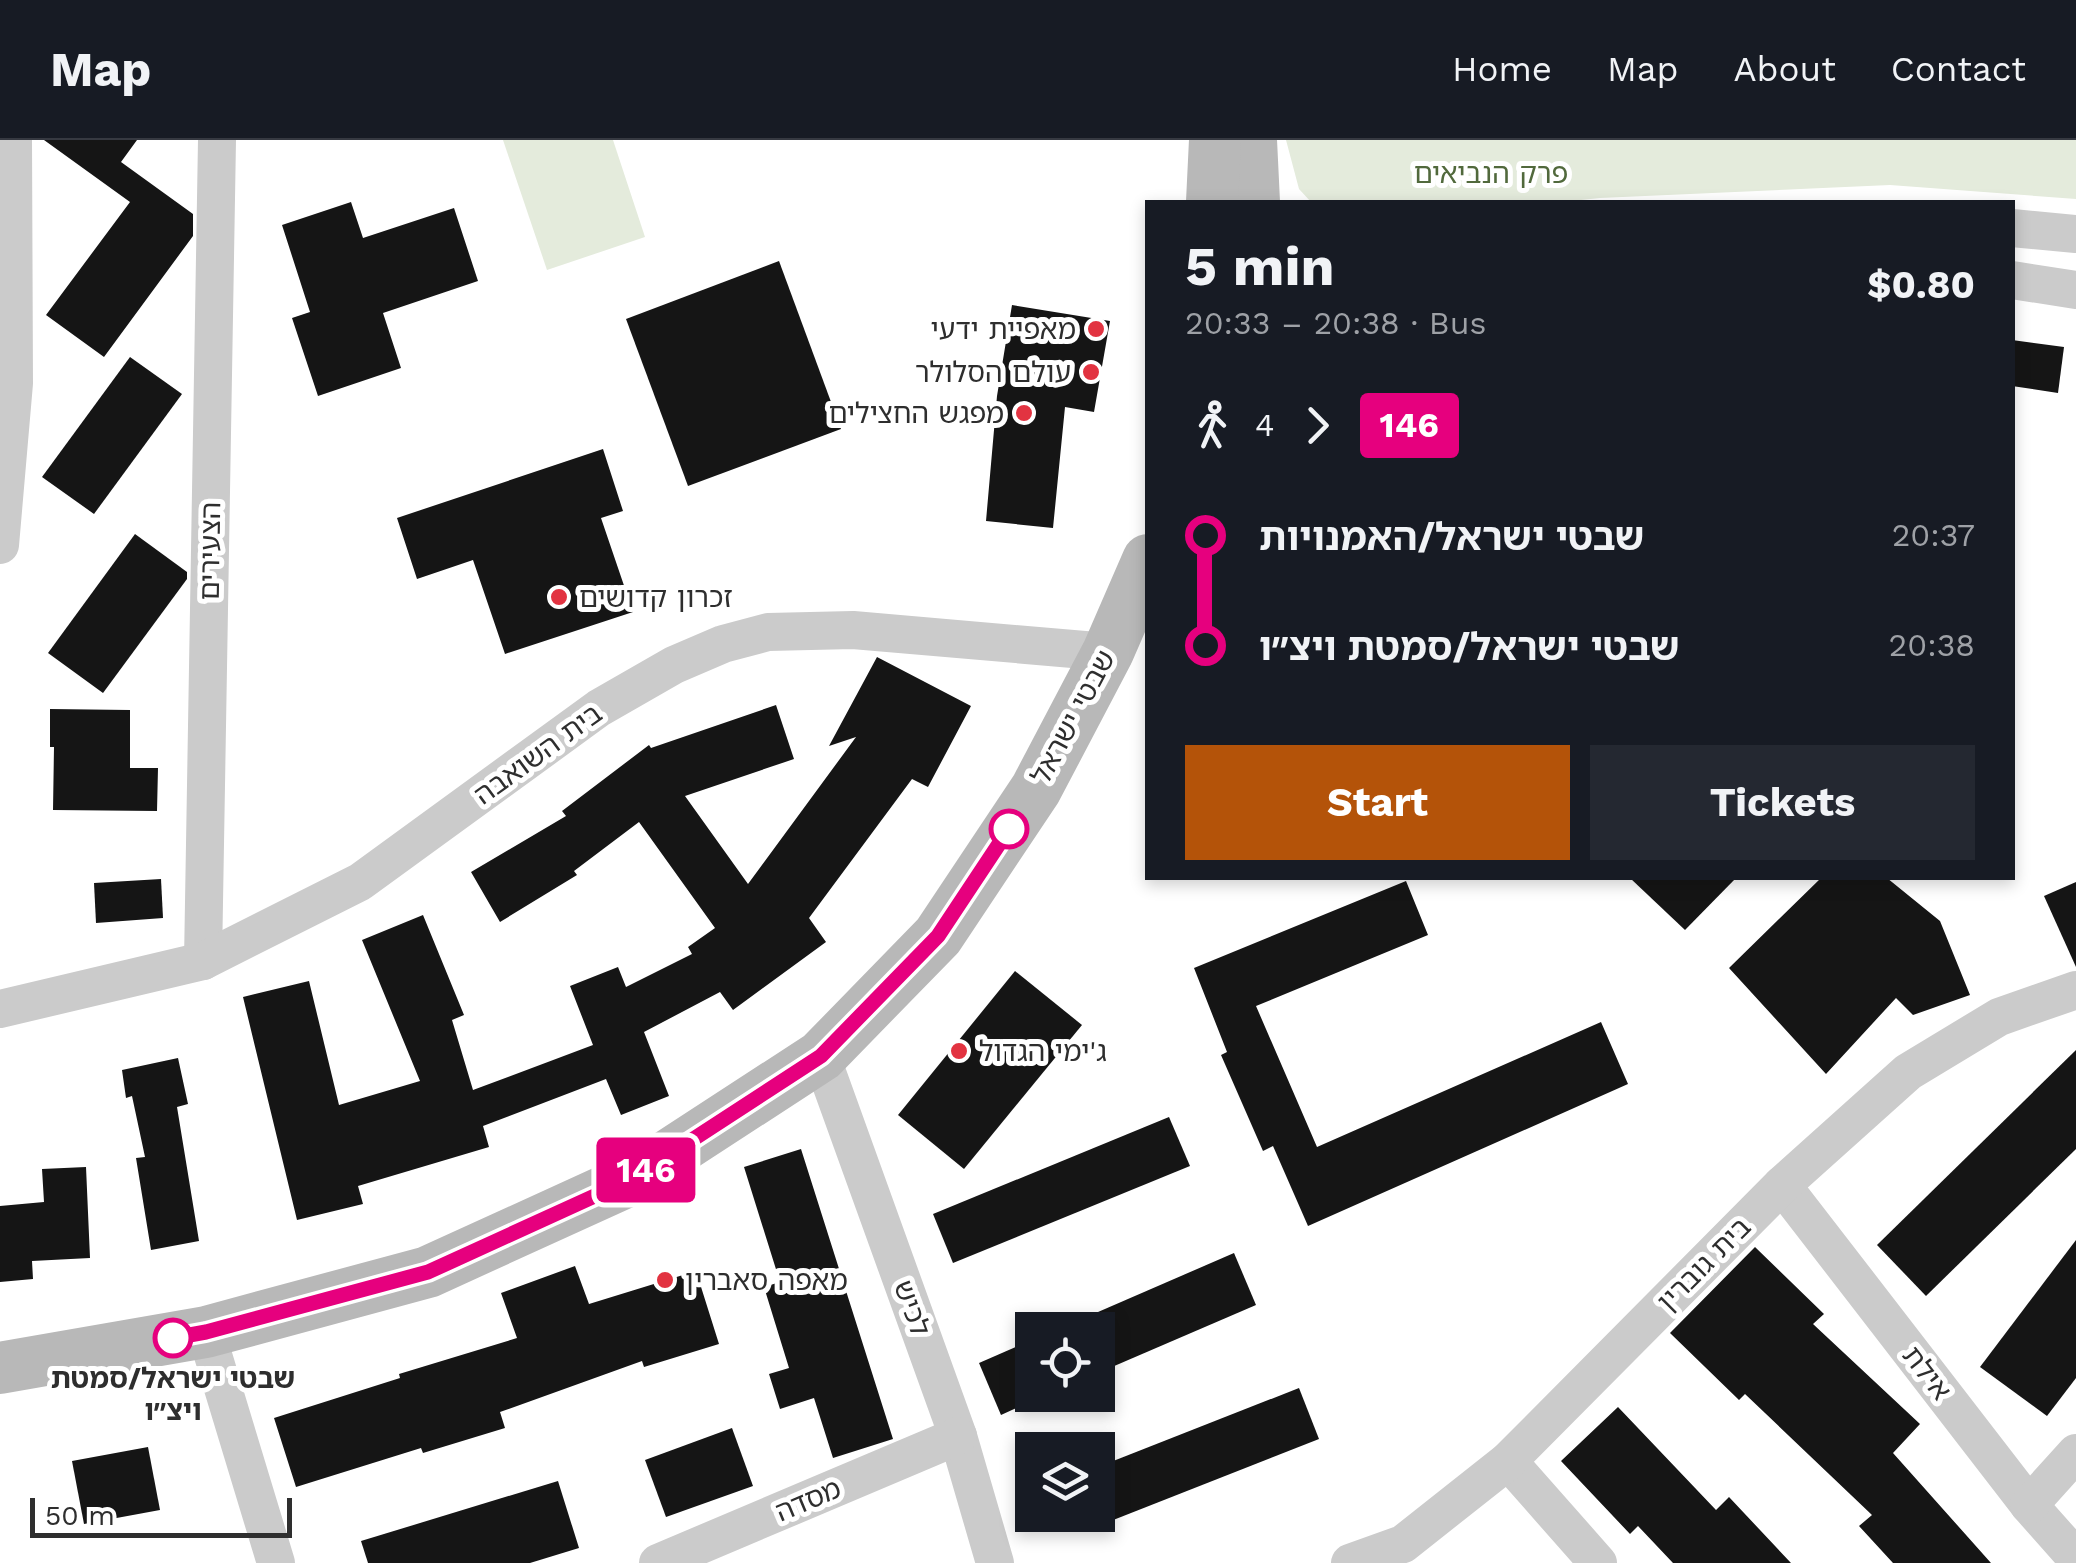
<!DOCTYPE html>
<html lang="en">
<head>
<meta charset="utf-8">
<style>
	:root { --surface:#171b24; --page:#242831; --text:#f1f3f6; --muted:#9ea1a6; --line:#363941; --accent:#b45309 }
	body { margin:0; font-family:"Work Sans","Noto Sans Hebrew",sans-serif; background:var(--page); color:var(--text); height:100vh; display:flex; flex-direction:column; font-size:38px; white-space:nowrap }
	* { box-sizing:border-box; margin:0 }
	p { font-size:32px; color:var(--muted) }
	.icon { flex:none; width:55px; height:55px; fill:none; stroke:currentColor; stroke-width:2; stroke-linecap:round; stroke-linejoin:round }
	.map { position:relative; flex:1; overflow:hidden }
	.drawer { position:absolute; left:1145px; top:60px; width:870px; height:680px; display:flex; flex-direction:column; background:var(--surface); border-radius:0px; box-shadow:0 5px 15px #0003 }
	.drawer>* { flex:none }
	.badge { padding:0 20px; border-radius:8px; font-size:35px; line-height:65px }
	.tools { position:absolute; left:1015px; top:1172px; display:grid; gap:20px }
	.tools a { display:grid; place-items:center; width:100px; height:100px; border-radius:0px; background:var(--surface); box-shadow:0 5px 15px #0003; font-size:50px }
	.scale { position:absolute; left:30px; bottom:25px; width:262px; box-sizing:border-box; padding-left:10px; border:5px solid #2e2e2e; border-top:0; font-size:28px; line-height:35px; white-space:nowrap; color:#2e2e2e; -webkit-text-stroke:8px #fff; paint-order:stroke }
	.map>.badge { position:absolute; translate:-50% -50%; box-shadow:0 0 0 5px #fff }
	.legs { display:flex; align-items:center; gap:15px; height:110px; padding:0 40px; font-size:32px }
	.legs p { margin-inline-start:auto }
	.headline { display:flex; align-items:center; justify-content:space-between; height:170px; padding:0 40px }
	h1 { font-size:55px; font-weight:700; line-height:75px }
	.primary-button { display:flex; gap:20px; margin-top:auto; padding:20px 40px }
	.primary-button a { flex:1; height:115px; border-radius:0px; background:var(--accent); color:#fff; font-size:40px; font-weight:700; line-height:115px; text-align:center }
	.primary-button a+a { background:var(--page); color:var(--text) }
	ul { padding:0 40px; list-style:none }
	li { display:flex; align-items:center; gap:35px; height:110px; font-size:38px }
	li i { display:grid; place-items:center; width:15px; height:100%; margin:0 12px; background:currentColor }
	li i::after { content:''; width:25px; height:25px; margin:-12px; border:8px solid; border-radius:50%; background:var(--surface) }
	li p { margin-inline-start:auto }
	li:first-child i { background:linear-gradient(#0000 50%,currentColor 0) }
	li:last-child i { background:linear-gradient(currentColor 50%,#0000 0) }
	header { display:flex; align-items:center; gap:60px; box-sizing:border-box; height:140px; padding:0 50px; background:var(--surface); border-bottom:2px solid var(--line) }
	header strong { font-size:48px }
	nav { display:flex; gap:55px; margin-inline-start:auto; font-size:35px }
	.map>svg:first-child { display:block }
	.green { fill:#e4ebdc }
	.building { fill:#151515 }
	.lines { fill:none; stroke-linecap:round; stroke-linejoin:round }
	.street { stroke:#cbcbcb; stroke-width:38 }
	.secondary { stroke:#b8b8b8; stroke-width:52 }
	.line-1-casing { stroke:#fff; stroke-width:22 }
	.line-1 { stroke:#e6007e; stroke-width:15 }
	.poi-dot { fill:#e23341; stroke:#fff; stroke-width:4 }
	.stop-1-dot { fill:#fff; stroke:#e6007e; stroke-width:5 }
	.labels { text-anchor:middle; dominant-baseline:central; stroke-width:10; stroke-linejoin:round; paint-order:stroke }
	.park-label { font-size:28px; fill:#51693c; stroke:#fff }
	.poi-label { font-size:28px; fill:#2e2e2e; stroke:#fff; text-anchor:end }
	.street-label { font-size:28px; fill:#2e2e2e; stroke:#fff }
	.stop-label { font-size:28px; font-weight:bold; fill:#2e2e2e; stroke:#fff }
</style>
</head>
<body>
<header>
<strong>Map</strong>
<nav><a>Home</a><a>Map</a><a>About</a><a>Contact</a></nav>
</header>
<div class="map">
<svg width="2076" height="1423" viewBox="0 0 2076 1423">
	<rect width="100%" height="100%" fill="#fff"/>
	<!-- green -->
	<g class="green">
		<path d="M503,0H613L645,97L547,130Z"/>
		<path d="M1286,0H2076V59L1890,45L1600,58L1562,62H1311L1299,49Z"/>
	</g>
	<!-- building -->
	<g class="building">
		<path d="M44,0H137L121,22L193,74V96L104,217L46,175L130,62Z"/>
		<path d="M351,62L363,98L454,68L478,141L383,173L401,228L318,256L292,178L310,172L282,85Z"/>
		<path d="M779,121L841,289L688,346L626,179Z"/>
		<path d="M1012,165L1110,181L1094,272L1065,267L1053,388L986,381L997,256Z"/>
		<path d="M2012,200L2064,207L2058,253L2012,246Z"/>
		<path d="M130,217L182,254L94,374L42,337Z"/>
		<path d="M603,309L623,371L601,378L633,472L505,514L473,420L417,439L397,378Z"/>
		<path d="M135,394L187,432V439L103,553L48,513Z"/>
		<path d="M877,517L971,566L928,647L912,639L809,778L826,802L733,870L720,852L644,892L669,956L621,975L606,939L483,986L489,1007L358,1046L363,1064L297,1080L243,857L309,841L339,965L420,941L362,800L423,775L464,875L452,880L473,950L593,905L570,846L618,827L626,847L692,814L688,807L715,788L639,682L574,731L577,735L500,782L471,732L566,676L562,671L649,605L651,608L776,565L794,619L685,656L748,744L856,597L829,606Z"/>
		<path d="M50,569L130,570V628H158L157,671L53,670L54,607H50Z"/>
		<path d="M1630,738H1736L1685,790Z"/>
		<path d="M1821,738H1887L1940,781L1970,855L1913,875L1896,858L1826,934L1729,828Z"/>
		<path d="M161,739L163,778L96,783L94,743Z"/>
		<path d="M1406,741L1428,795L1256,866L1317,1007L1601,882L1628,944L1308,1086L1273,1006L1263,1011L1221,915L1227,912L1194,828Z"/>
		<path d="M2076,742V827L2044,756Z"/>
		<path d="M1015,831L1082,885L964,1029L898,975Z"/>
		<path d="M2076,910V1009L1926,1156L1877,1105Z"/>
		<path d="M178,918L188,964L177,967L199,1101L151,1110L136,1018L145,1017L132,956L126,958L122,930Z"/>
		<path d="M1169,977L1190,1026L953,1123L933,1074Z"/>
		<path d="M801,1009L893,1299L833,1318L814,1258L780,1269L769,1234L789,1228L764,1147L780,1142L744,1027Z"/>
		<path d="M86,1027L90,1118L32,1121L33,1139L0,1142V1066L44,1062L42,1029Z"/>
		<path d="M2076,1100V1238L2047,1276L1980,1227Z"/>
		<path d="M1755,1107L1824,1174L1813,1184L1920,1284L1893,1313L1991,1423H1893L1859,1386L1872,1375L1745,1254L1739,1260L1670,1193Z"/>
		<path d="M1234,1113L1256,1165L1098,1233V1172Z"/>
		<path d="M575,1126L589,1164L696,1131L719,1204L644,1227L642,1221L500,1272L505,1288L423,1313L421,1308L296,1347L274,1278L400,1238L399,1234L517,1198L501,1153Z"/>
		<path d="M1032,1200V1261L1001,1275L979,1223Z"/>
		<path d="M1299,1248L1319,1299L1098,1386V1327Z"/>
		<path d="M1618,1267L1716,1370L1729,1357L1791,1423H1673L1638,1386L1630,1394L1561,1321Z"/>
		<path d="M732,1288L753,1346L666,1377L645,1320Z"/>
		<path d="M148,1307L160,1370L84,1384L72,1321Z"/>
		<path d="M558,1341L579,1408L530,1423H368L361,1401Z"/>
	</g>
	<g class="lines">
		<!-- street -->
		<g class="street">
			<path d="M2012,88L2076,94"/>
			<path d="M2012,140L2076,150"/>
			<path d="M0,405L14,243L13,0"/>
			<path d="M203,821L217,0"/>
			<path d="M0,869L203,821L360,742L599,568L674,525L723,504L768,492L853,490L1108,512"/>
			<path d="M821,916L958,1296L995,1423"/>
			<path d="M1782,1045L2029,1365L2076,1418"/>
			<path d="M206,1192L276,1423"/>
			<path d="M1508,1321L1598,1423"/>
			<path d="M2029,1365L2076,1313"/>
			<path d="M658,1423L958,1296"/>
			<path d="M1350,1423L1403,1404L1508,1321L1782,1045L1908,932L1999,877L2076,850"/>
		</g>
		<!-- secondary -->
		<g class="secondary">
			<path d="M1251,0L1254,62"/>
			<path d="M1212,62L1215,0"/>
			<path d="M0,1228L206,1192L428,1132L632,1039L821,916L938,796L1036,649L1108,512L1148,420"/>
		</g>
	</g>
	<g class="lines">
		<!-- line-1 casing -->
		<g class="line-1-casing">
			<path id="line-1" d="M173,1198L206,1192L428,1132L632,1039L821,916L938,796L1009,689"/>
		</g>
		<!-- line-1 -->
		<use href="#line-1" class="line-1"/>
	</g>
	<!-- markers -->
	<g class="poi-dot">
		<circle cx="1096" cy="189" r="10"/>
		<circle cx="1091" cy="232" r="10"/>
		<circle cx="1024" cy="273" r="10"/>
		<circle cx="559" cy="457" r="10"/>
		<circle cx="959" cy="911" r="10"/>
		<circle cx="665" cy="1140" r="10"/>
	</g>
	<g class="stop-1-dot">
		<circle cx="1009" cy="689" r="18"/>
		<circle cx="173" cy="1198" r="18"/>
	</g>
	<g class="labels">
		<!-- park labels -->
		<g class="park-label">
			<text x="1491" y="33">פרק הנביאים</text>
		</g>
		<!-- poi labels -->
		<g class="poi-label">
			<text x="1076" y="189">מאפיית ידעי</text>
			<text x="1071" y="232">עולם הסלולר</text>
			<text x="1004" y="273">מפגש החצילים</text>
			<text x="579" y="457" text-anchor="start">זכרון קדושים</text>
			<text x="979" y="911" text-anchor="start">ג'ימי הגדול</text>
			<text x="685" y="1140" text-anchor="start">מאפה סאברין</text>
		</g>
		<!-- street labels -->
		<g class="street-label">
			<text transform="translate(210 411) rotate(-89)">הצעירים</text>
			<text transform="translate(1073 577) rotate(-62)">שבטי ישראל</text>
			<text transform="translate(538 614) rotate(-36)">בית השואבה</text>
			<text transform="translate(1704 1124) rotate(-45)">בית גוברין</text>
			<text transform="translate(912 1168) rotate(70)">לכיש</text>
			<text transform="translate(1927 1233) rotate(52)">אילת</text>
			<text transform="translate(808 1360) rotate(-23)">מסדה</text>
		</g>
		<!-- stop labels -->
		<g class="stop-label">
			<text x="173" y="1238">שבטי ישראל/סמטת<tspan x="173" dy="32">ויצ״ו</tspan></text>
		</g>
	</g>
</svg>
<div class="tools">
<a><svg class="icon" aria-label="locate" viewBox="0 0 24 24"><circle cx="12" cy="12" r="6"/><path d="M12 2v4M12 18v4M2 12h4M18 12h4"/></svg></a>
<a><svg class="icon" aria-label="layers" viewBox="0 0 24 24"><path d="M12 4l9 5-9 5-9-5zM3 14l9 5 9-5"/></svg></a>
</div>
<div class="scale">50 m</div>
<b class="badge" style="left:646px;top:1030px;background:#e6007e;color:#fff">146</b>
<section class="drawer">
<div class="headline"><div><h1>5 min</h1><p>20:33 – 20:38 · Bus</p></div><b>$0.80</b></div>
<div class="legs"><svg class="icon" aria-label="walk" viewBox="0 0 24 24"><circle cx="13" cy="4" r="2"/><path d="M13 8l-2 6 4 7M11 14l-3 7M7 12l3-4h3l4 4"/></svg>4<svg class="icon" aria-label="forward" viewBox="0 0 24 24"><path d="M9 5l7 7-7 7"/></svg><b class="badge" style="background:#e6007e;color:#fff">146</b></div>
<ul>
<li><i style="color:#e6007e"></i><b>שבטי ישראל/האמנויות</b><p>20:37</p></li>
<li><i style="color:#e6007e"></i><b>שבטי ישראל/סמטת ויצ״ו</b><p>20:38</p></li>
</ul>
<div class="primary-button"><a>Start</a><a>Tickets</a></div>
</section>
</div>
</body>
</html>
